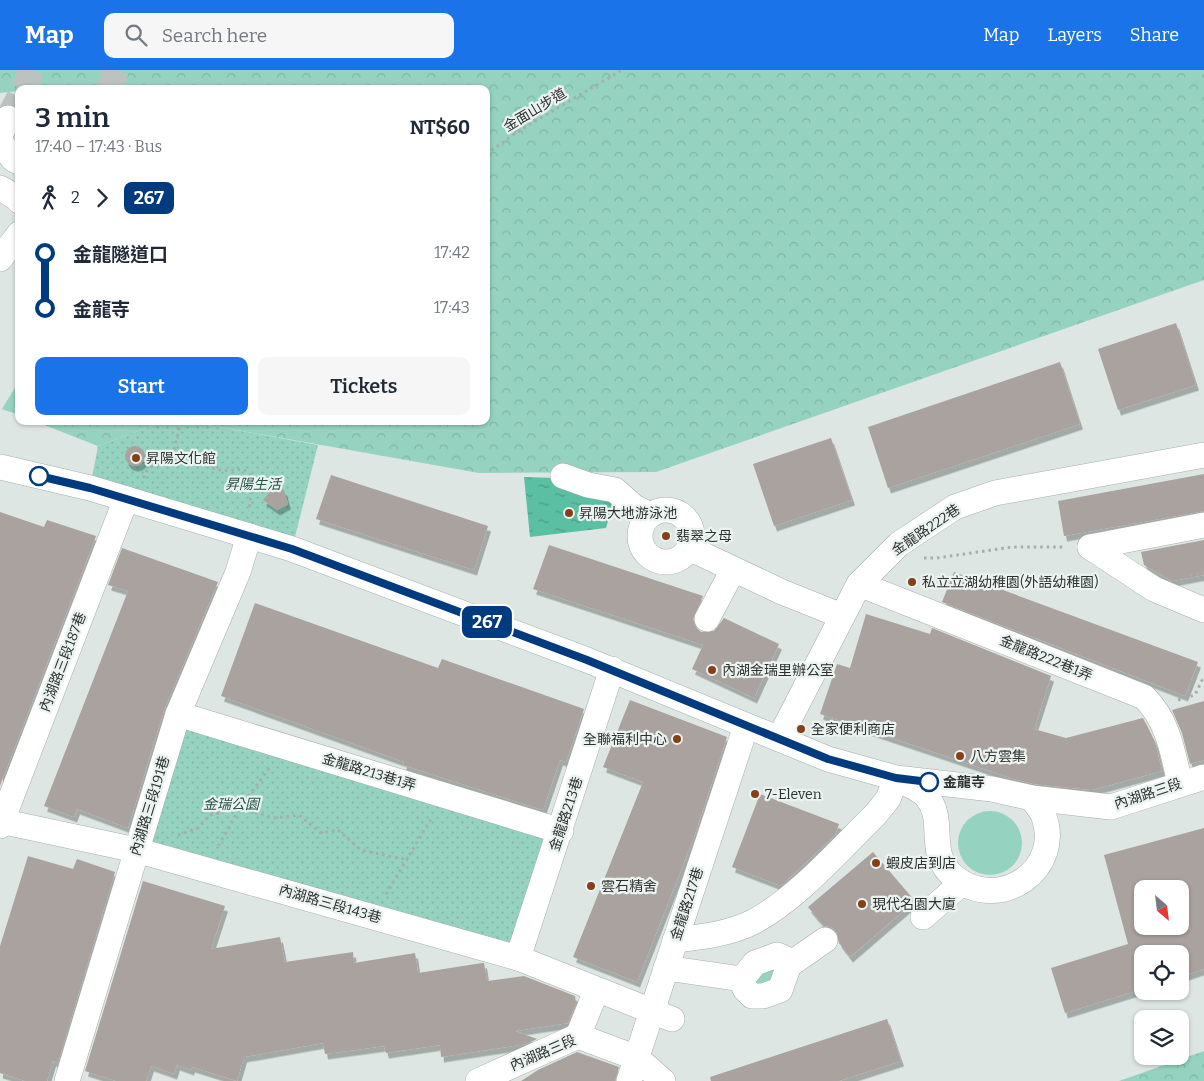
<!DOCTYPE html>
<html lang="en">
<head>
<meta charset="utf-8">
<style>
	:root { --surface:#fff; --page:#f6f6f7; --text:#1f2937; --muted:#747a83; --accent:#1a73e8 }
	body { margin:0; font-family:Bitter,"Noto Sans TC",serif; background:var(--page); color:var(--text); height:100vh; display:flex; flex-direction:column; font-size:19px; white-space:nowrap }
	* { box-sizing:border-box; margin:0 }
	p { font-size:16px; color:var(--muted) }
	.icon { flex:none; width:28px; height:28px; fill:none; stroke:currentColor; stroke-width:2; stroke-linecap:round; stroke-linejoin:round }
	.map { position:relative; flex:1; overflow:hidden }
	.drawer { position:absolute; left:15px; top:15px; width:475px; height:340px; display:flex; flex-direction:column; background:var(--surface); border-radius:10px; box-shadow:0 1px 4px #0004 }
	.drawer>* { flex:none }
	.badge { padding:0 10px; border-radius:8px; font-size:18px; line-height:32px }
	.needle { width:32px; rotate:152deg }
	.controls { position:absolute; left:1134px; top:810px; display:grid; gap:10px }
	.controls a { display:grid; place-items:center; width:55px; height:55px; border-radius:10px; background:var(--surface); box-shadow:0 1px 4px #0004; font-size:25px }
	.map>.badge { position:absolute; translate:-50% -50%; box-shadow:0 0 0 2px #fff }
	.legs { display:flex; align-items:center; gap:8px; height:55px; padding:0 20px; font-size:16px }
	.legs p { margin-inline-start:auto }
	.overview { display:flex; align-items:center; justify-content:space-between; height:85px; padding:0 20px }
	h1 { font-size:28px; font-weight:600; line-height:38px }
	.action { display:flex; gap:10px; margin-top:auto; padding:10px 20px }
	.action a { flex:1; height:58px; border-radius:10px; background:var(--accent); color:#fff; font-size:20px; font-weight:600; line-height:58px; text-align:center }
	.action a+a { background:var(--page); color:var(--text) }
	ul { padding:0 20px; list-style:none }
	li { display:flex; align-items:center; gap:18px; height:55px; font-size:19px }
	li i { display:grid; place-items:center; width:8px; height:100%; margin:0 6px; background:currentColor }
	li i::after { content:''; width:12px; height:12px; margin:-6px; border:4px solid; border-radius:50%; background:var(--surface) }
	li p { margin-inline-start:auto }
	li:first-child i { background:linear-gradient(#0000 50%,currentColor 0) }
	li:last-child i { background:linear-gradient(currentColor 50%,#0000 0) }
	header { display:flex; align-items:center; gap:30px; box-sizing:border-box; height:70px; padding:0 25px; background:var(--accent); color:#fff }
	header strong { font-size:24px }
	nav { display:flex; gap:28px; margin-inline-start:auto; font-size:18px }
	.search { width:350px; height:45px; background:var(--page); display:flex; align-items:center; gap:12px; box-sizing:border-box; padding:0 18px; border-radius:10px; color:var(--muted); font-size:19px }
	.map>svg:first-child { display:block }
	.green { fill:#95d3c0 }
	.forest { fill:url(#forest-crowns) }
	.park { fill:url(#park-dots) }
	.water { fill:url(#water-ripples) }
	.building { fill:#aaa29f; fill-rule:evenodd; filter:url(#shadow) }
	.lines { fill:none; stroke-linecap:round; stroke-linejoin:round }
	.minor-tunnel { stroke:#bbc2bf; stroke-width:25; stroke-dasharray:25 12; stroke-linecap:butt }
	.minor-casing { stroke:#a6aeab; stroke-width:26 }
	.path { stroke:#a7adab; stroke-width:3; stroke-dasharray:2.5 4; stroke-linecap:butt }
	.minor { stroke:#fff; stroke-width:25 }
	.line-1-casing { stroke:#fff; stroke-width:11 }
	.line-1 { stroke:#003b80; stroke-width:8 }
	.poi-dot { fill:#864019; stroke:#ebf3f0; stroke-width:2 }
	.stop-1-dot { fill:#fff; stroke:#003b80; stroke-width:2.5 }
	.labels { text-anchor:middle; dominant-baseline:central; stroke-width:4.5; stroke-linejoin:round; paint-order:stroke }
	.street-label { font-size:14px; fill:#2d302f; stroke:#ebf3f0 }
	.poi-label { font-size:14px; fill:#2d302f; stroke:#ebf3f0; text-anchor:start }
	.park-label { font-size:14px; font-style:italic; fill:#275246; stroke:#ebf3f0 }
	.stop-label { font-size:14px; font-weight:bold; fill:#2d302f; stroke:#ebf3f0; text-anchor:start }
</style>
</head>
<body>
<header>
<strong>Map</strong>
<div class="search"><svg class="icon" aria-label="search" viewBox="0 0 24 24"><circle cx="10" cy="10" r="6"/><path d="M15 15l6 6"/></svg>Search here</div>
<nav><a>Map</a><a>Layers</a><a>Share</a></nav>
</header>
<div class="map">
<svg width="1204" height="1011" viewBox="0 0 1204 1011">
	<defs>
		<pattern id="forest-crowns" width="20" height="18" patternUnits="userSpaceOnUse" patternTransform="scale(1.25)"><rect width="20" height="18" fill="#95d3c0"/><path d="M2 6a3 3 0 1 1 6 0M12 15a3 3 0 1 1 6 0" fill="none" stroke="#81b5a5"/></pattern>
		<pattern id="park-dots" width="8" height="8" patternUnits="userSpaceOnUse" patternTransform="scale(1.25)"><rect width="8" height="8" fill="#95d3c0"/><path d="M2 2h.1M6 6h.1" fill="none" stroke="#81b5a5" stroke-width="1.8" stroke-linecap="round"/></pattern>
		<pattern id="water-ripples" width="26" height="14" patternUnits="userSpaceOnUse" patternTransform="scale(1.25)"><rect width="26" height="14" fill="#5bbfa4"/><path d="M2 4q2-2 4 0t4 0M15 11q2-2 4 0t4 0" fill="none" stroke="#4c9c86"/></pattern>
		<filter id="shadow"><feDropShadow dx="3" dy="5.5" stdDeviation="0" flood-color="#0004"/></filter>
	</defs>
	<rect width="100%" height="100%" fill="#dee6e3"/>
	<!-- green -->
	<g class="green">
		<circle cx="990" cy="773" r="32"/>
		<path d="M773,891L778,914L748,917Z"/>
	</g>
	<!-- forest -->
	<g class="forest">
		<path d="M0,0H1204V210L656,402L479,403L186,351H486V19L53,18L19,19V21L0,23Z"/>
		<path d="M19,311V345L2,339Z"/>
		<path d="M34,351H165L98,376Z"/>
		<path d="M1204,981V1011H1119Z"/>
	</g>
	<!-- park -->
	<g class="park">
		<path d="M165,351H186L318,375L292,479L90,418L98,376Z"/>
		<path d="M178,644L561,761L518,888L136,780Z"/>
	</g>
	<!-- water -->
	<path class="water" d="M524,407L556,408L615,428L606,458L530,467Z"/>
	<!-- building -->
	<g class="building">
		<path d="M1176,253L1196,315L1118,340L1098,279Z"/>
		<path d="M1060,292L1080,354L888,418L868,357Z"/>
		<path d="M831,368L852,430L774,456L753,394Z"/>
		<circle cx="135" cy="386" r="10"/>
		<path d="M1204,404V441L1064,466L1058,431Z"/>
		<path d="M331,405L488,456L474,500L316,449Z"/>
		<path d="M274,417L284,420L288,434L277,440L263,430Z"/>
		<path d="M0,442L44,457L47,450L96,466L0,716Z"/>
		<path d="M1204,470V505L1172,511L1144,495L1141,482Z"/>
		<path d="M549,475L703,526L693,549L695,556L701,562L714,561L724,548L779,574L754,628L692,599L703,575L533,519Z"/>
		<path d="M122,478L218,512L164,640L128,758L77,739L74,747L44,736L128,521L108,515Z"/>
		<path d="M954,502L1198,592L1185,626L942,532Z"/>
		<path d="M255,533L438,598L442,589L584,639L566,692L560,690L543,740L403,695L404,692L221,626Z"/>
		<path d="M866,544L930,564L932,558L1051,606L1034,659L1066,668L1143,648L1155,672L1162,701L1092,720L1034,714L1014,709L820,644L837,594L850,598Z"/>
		<path d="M630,630L727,667L694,767L637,912L573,887L643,712L603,697Z"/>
		<path d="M1204,631V690L1190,694L1182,663L1172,640Z"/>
		<path d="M760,724L839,754L835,765L781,816L732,797Z"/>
		<path d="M1204,758V899L1180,907V884H1142V919L1065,943L1051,898L1128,874L1104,785ZM1142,819H1180V856H1142Z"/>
		<path d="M873,782L915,831L850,887L839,873L836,861L831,857L824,856L808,837Z"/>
		<path d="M28,786L73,799L77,789L115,802L58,993L53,991L47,1011H25L0,1003V876Z"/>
		<path d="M143,811L225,836L211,879L280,867L285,892L353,882L354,893L415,883L418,903L482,893H484L487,911L524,906L575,926L576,933L568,953L515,961L537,969L526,974L441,987L440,975L386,983L384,976L325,984L323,973L244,987L237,1011L192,997L191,1000L177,995L174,1004L151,996L146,1011H116L85,1001Z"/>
		<path d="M887,949L901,991L839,1011H711L710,1007Z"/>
		<path d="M577,982L619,997L615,1011H521L538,1000Z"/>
	</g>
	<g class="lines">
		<!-- minor-tunnel -->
		<g class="minor-tunnel">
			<path d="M23,19L32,0"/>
			<path d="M108,19L117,0"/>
			<path d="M8,48L19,27"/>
		</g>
		<!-- minor casing -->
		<g class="minor-casing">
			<g id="minor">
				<path d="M0,66L8,48"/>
				<path d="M0,71L13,89L19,92"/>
				<path d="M0,118L17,128L19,131"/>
				<path d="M0,189L19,164"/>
				<path d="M0,397L90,418L292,479L587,590L828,689L896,708L992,719L1032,728L1111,737L1204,707"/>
				<path d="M563,406L588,415L615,420L634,437L650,445"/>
				<circle cx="666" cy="466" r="26"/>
				<path d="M1090,477L1154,519L1204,540"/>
				<path d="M1090,477L1204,455"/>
				<path d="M689,478L782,522L842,546"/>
				<path d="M859,514L1144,627C1168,650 1173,683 1180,714"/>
				<path d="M707,549L733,500"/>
				<path d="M178,644L561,761"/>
				<path d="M779,669L859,514L899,474L955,437L995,423L1204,385"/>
				<path d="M901,711C909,715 922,720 927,727C947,751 925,783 954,807C999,844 1065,799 1043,744C1040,739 1035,733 1032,728"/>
				<path d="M0,751L136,780L518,888L672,949"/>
				<path d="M0,756L126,429"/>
				<path d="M923,847L962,813"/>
				<path d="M675,870C701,867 729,864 753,852C797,829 840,779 876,744L888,729L896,708"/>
				<path d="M777,885L786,889L789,895L780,920L763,926H752L745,919L742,909L755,893Z"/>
				<path d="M518,888L612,599"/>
				<path d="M789,895L825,870"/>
				<path d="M666,898L742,909"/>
				<path d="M578,966L596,921"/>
				<path d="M67,1011L178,644L238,502L249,466"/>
				<path d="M478,1011L578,966L637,988L663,1011"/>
				<path d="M629,1011L746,656"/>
			</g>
		</g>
		<!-- path -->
		<g class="path">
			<path d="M486,84L522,59L622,0"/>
			<path d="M171,392L181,351"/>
			<path d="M144,408C145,388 187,392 202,390C215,403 226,401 243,399L253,407L249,441"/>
			<path d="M924,488H937L1012,477H1065"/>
			<path d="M1190,505L1204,503"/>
			<path d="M1178,630L1195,625L1204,606"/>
			<path d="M269,698L240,738L273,748L299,745L321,763L338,760L361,780L408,790"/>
			<path d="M178,765L198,758L210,745L240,738L217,778"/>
			<path d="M386,824L431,749"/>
		</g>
		<!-- minor -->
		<use href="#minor" class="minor"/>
	</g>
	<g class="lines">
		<!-- line-1 casing -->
		<g class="line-1-casing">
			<path id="line-1" d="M39,406L90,418L292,479L587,590L828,689L896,708L929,712"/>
		</g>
		<!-- line-1 -->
		<use href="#line-1" class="line-1"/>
	</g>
	<!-- markers -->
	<g class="poi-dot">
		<circle cx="136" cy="388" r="5"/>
		<circle cx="569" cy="443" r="5"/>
		<circle cx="666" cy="466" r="5"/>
		<circle cx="912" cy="512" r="5"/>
		<circle cx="712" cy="600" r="5"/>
		<circle cx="801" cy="659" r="5"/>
		<circle cx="677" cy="669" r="5"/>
		<circle cx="960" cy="686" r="5"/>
		<circle cx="755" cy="724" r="5"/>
		<circle cx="876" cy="793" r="5"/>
		<circle cx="591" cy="816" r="5"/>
		<circle cx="862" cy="834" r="5"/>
	</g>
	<g class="stop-1-dot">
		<circle cx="39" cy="406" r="9"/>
		<circle cx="929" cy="712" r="9"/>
	</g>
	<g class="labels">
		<!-- street labels -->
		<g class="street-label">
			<text transform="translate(535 40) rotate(-31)">金面山步道</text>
			<text transform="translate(926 460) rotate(-34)">金龍路222巷</text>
			<text transform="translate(1046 588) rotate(22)">金龍路222巷1弄</text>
			<text transform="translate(63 592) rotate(-69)">內湖路三段187巷</text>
			<text transform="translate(369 702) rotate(17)">金龍路213巷1弄</text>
			<text transform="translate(1148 724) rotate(-18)">內湖路三段</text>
			<text transform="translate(150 736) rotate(-73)">內湖路三段191巷</text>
			<text transform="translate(566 744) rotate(-72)">金龍路213巷</text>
			<text transform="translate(330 834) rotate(16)">內湖路三段143巷</text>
			<text transform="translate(687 834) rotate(-72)">金龍路217巷</text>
			<text transform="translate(543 983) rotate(-23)">內湖路三段</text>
		</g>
		<!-- poi labels -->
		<g class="poi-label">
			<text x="146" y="388">昇陽文化館</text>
			<text x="579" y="443">昇陽大地游泳池</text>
			<text x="676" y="466">翡翠之母</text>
			<text x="922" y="512">私立立湖幼稚園(外語幼稚園)</text>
			<text x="722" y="600">內湖金瑞里辦公室</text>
			<text x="811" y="659">全家便利商店</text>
			<text x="667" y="669" text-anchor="end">全聯福利中心</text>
			<text x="970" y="686">八方雲集</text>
			<text x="765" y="724">7-Eleven</text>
			<text x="886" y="793">蝦皮店到店</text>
			<text x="601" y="816">雲石精舍</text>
			<text x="872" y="834">現代名園大廈</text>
		</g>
		<!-- park labels -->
		<g class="park-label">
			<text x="253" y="414">昇陽生活</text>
			<text x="231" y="734">金瑞公園</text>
		</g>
		<!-- stop labels -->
		<g class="stop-label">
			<text x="943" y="712">金龍寺</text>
		</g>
	</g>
</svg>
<div class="controls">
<a><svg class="needle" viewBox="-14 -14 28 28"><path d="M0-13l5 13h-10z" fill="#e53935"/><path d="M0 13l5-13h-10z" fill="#747a83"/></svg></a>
<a><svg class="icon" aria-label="locate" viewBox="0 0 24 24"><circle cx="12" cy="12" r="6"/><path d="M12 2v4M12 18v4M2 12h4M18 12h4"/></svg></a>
<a><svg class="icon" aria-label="layers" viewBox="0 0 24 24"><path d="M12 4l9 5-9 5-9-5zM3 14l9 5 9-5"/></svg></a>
</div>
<b class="badge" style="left:487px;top:552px;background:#003b80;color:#fff">267</b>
<section class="drawer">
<div class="overview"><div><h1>3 min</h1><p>17:40 – 17:43 · Bus</p></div><b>NT$60</b></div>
<div class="legs"><svg class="icon" aria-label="walk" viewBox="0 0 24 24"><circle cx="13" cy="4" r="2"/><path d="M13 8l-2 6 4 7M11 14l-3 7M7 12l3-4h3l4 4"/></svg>2<svg class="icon" aria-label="forward" viewBox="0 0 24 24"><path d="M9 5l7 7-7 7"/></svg><b class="badge" style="background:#003b80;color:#fff">267</b></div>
<ul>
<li><i style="color:#003b80"></i><b>金龍隧道口</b><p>17:42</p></li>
<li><i style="color:#003b80"></i><b>金龍寺</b><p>17:43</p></li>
</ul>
<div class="action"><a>Start</a><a>Tickets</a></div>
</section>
</div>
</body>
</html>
